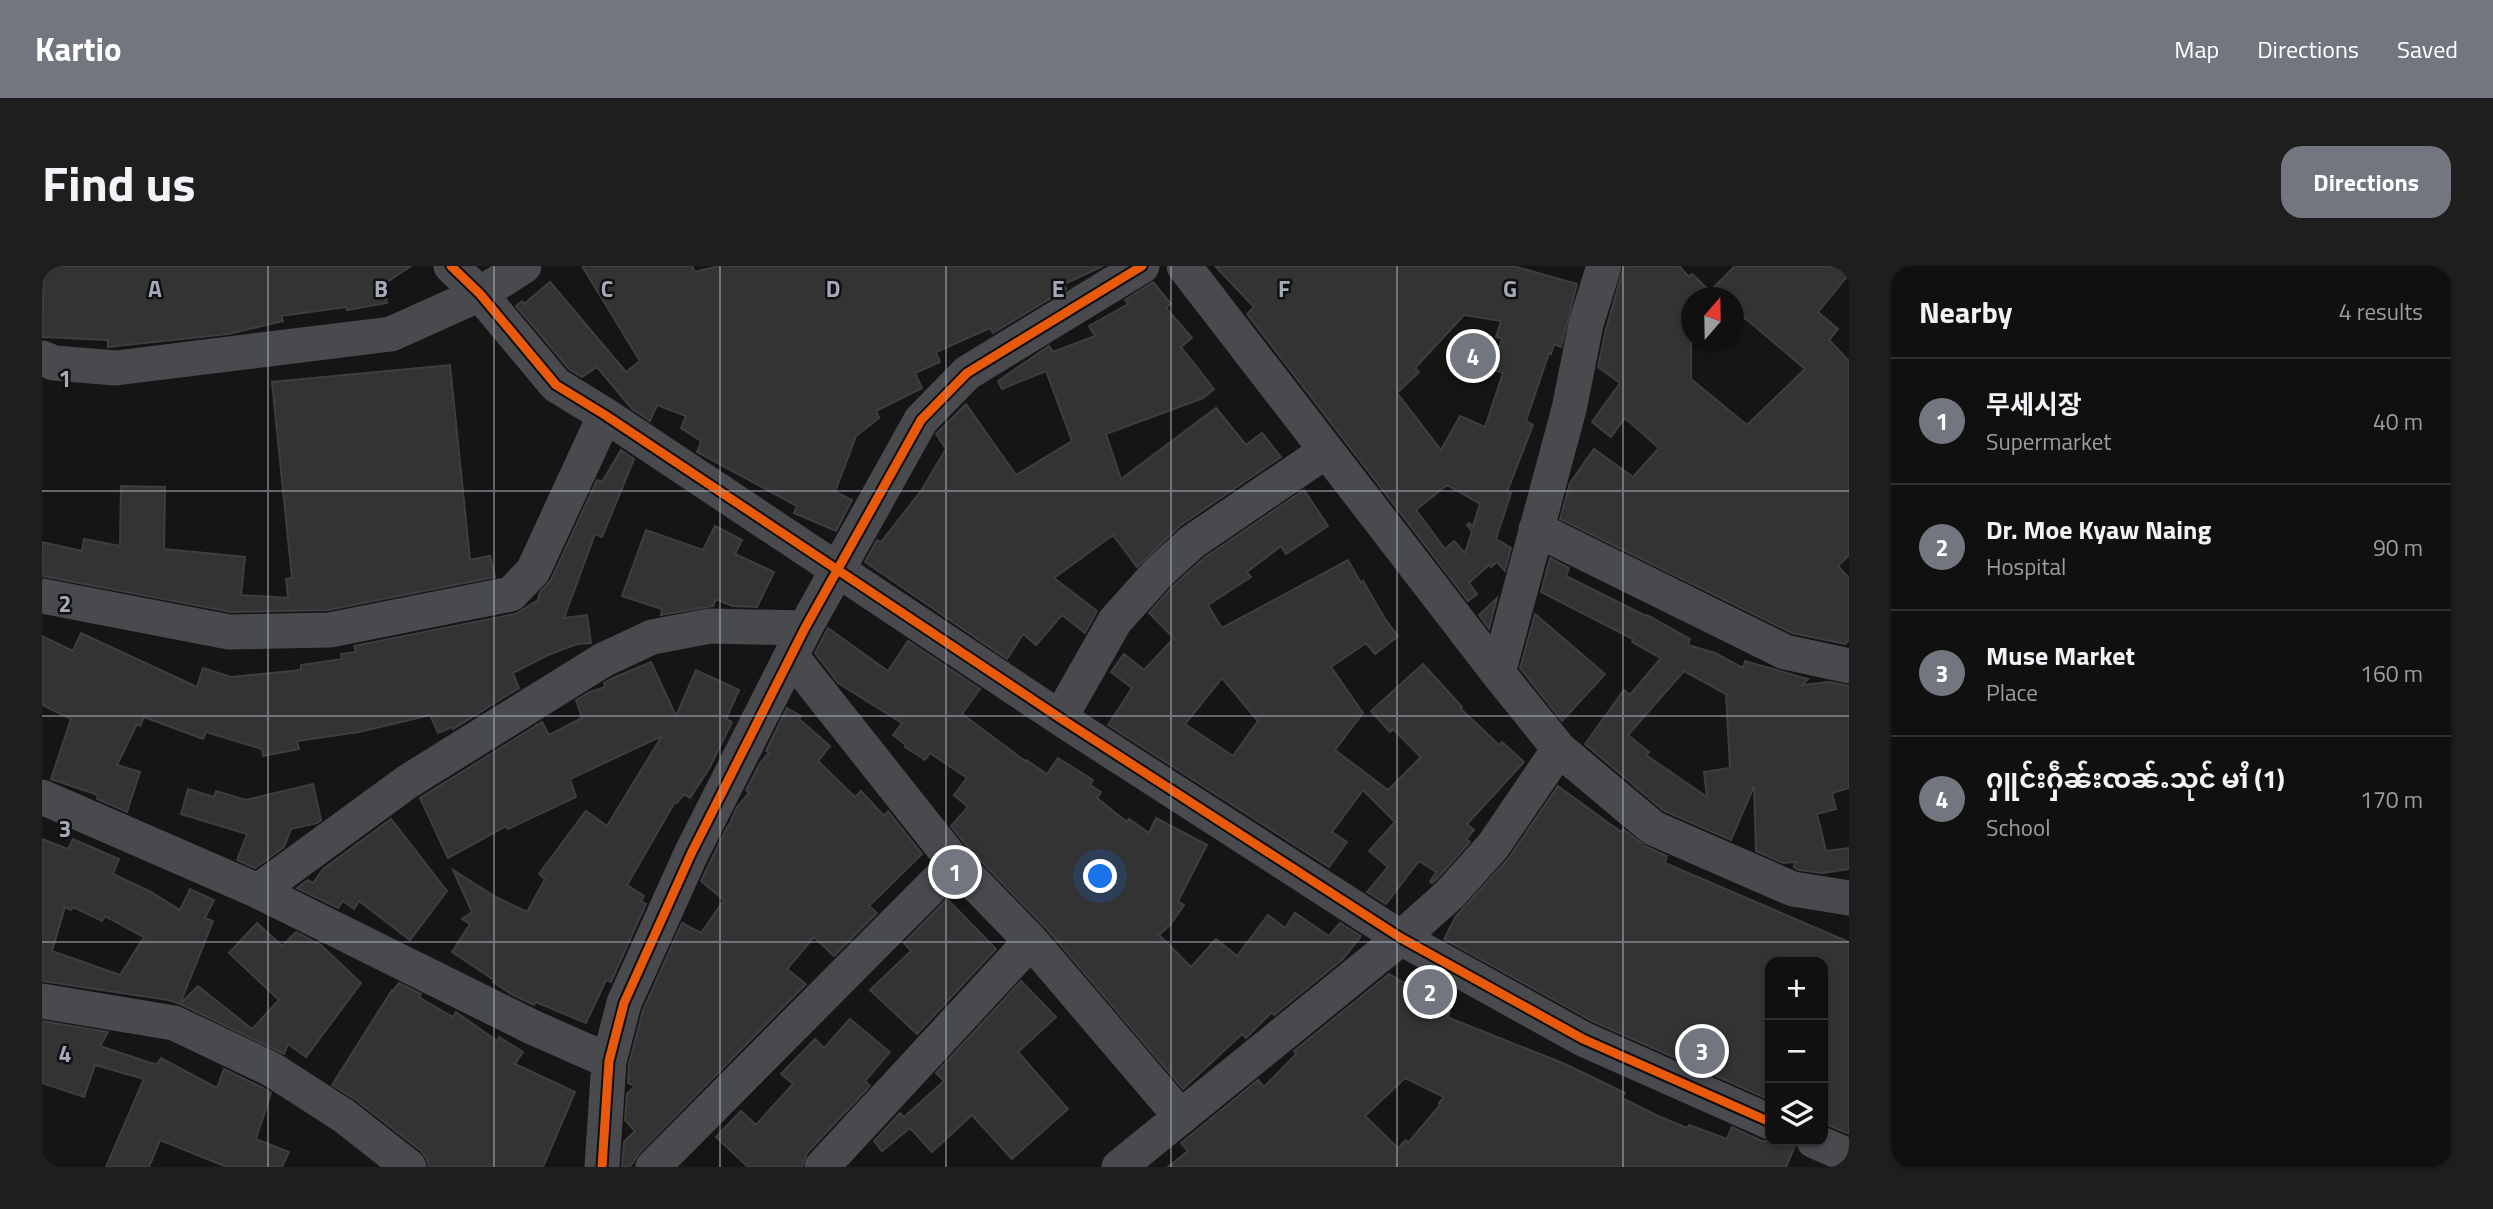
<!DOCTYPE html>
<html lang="en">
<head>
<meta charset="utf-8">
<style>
  body { margin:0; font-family:"Titillium Web","Noto Sans KR","Noto Sans Myanmar",sans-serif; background:#1e1e1e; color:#f1f3f6 }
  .controls { position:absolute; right:21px; bottom:21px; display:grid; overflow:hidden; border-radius:14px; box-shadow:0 2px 5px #0004 }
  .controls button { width:63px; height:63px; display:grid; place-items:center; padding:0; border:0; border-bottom:2px solid #303030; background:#101010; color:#f1f3f6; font:35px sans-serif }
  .compass { position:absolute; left:1639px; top:21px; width:63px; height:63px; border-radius:50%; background:#101010; box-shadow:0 2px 5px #0004; rotate:20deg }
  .you { position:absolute; left:1059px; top:611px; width:24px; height:24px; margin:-18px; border:5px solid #fff; border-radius:50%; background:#1a73e8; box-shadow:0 0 0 10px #1a73e833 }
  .badge { display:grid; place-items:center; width:46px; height:46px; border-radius:50%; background:#72767e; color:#fff; font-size:23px; font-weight:700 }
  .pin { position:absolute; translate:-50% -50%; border:4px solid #fff; box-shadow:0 2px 7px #0006 }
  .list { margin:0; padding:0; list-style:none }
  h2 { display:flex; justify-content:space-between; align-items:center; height:91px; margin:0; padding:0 28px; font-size:30px }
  h2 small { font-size:23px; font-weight:400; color:#9c9d9f }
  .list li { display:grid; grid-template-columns:46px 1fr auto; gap:21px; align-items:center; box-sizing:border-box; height:126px; padding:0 28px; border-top:2px solid #303030 }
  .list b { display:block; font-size:26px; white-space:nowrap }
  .list p { margin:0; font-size:23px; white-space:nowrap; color:#9c9d9f }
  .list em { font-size:23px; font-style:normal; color:#9c9d9f }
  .icon { flex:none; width:38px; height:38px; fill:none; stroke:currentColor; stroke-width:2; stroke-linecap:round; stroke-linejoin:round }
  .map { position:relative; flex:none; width:1807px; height:901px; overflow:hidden; border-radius:21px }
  header { display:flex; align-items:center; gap:42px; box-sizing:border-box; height:98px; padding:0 35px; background:#72767e; color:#fff }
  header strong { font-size:33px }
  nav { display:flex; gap:38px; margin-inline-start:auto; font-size:24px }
  .intro { display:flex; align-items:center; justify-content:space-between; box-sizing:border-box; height:168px; padding:0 42px }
  h1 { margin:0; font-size:49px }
  .button { padding:18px 32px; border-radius:21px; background:#72767e; color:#fff; font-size:24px; font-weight:700 }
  main { display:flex; gap:42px; padding:0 42px }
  aside { flex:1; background:#101010; border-radius:21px; box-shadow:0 2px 5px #0004 }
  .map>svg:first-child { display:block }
</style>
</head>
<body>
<header>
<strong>Kartio</strong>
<nav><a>Map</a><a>Directions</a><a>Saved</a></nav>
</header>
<div class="intro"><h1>Find us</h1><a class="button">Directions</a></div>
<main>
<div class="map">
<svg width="1807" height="901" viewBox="0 0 1807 901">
  <rect width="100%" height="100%" fill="#151515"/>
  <path fill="#333334" stroke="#3d3e41" stroke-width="2" fill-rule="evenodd" d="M2,0h367l-27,18 3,19 -40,7 -1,-3 -65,9 2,5 -55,13 -120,13v-7l-66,-3z
    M540,0h110l3,6 23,-6h385l-39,18 2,5 -73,44 -3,-5 -54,24 4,10 -25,11 7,15 -46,23 3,7 -23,18 -21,56 17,8 -16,31 -42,-18 3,-7 -100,-54 4,-11 -20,-13 5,-12 -29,-11 -7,16 -18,-12 -35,-42 -15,10 -12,-7 -54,-64 6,-5 2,3 26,-22 76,90 14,-11z
    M1173,0h298l64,18 -16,63 -7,-3 -3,10 -2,-1 -23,68 7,4 -26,67 4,1 -15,46 15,9 -6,23 -8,-9 -6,5 -2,-2 -20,18 8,11 -9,7 -221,-287 7,-7zM1422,49l37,6 -5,16 6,2 -10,30 11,4 -18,54 -25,-11 -19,34 -44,-57 22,-21 -4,-4zM1405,219l33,19 -7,22 -4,-3 -2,2 5,6 -7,22 -11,-12 -9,8 -29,-39z
    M1582,0h55l10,11 3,-3 18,17 25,-25h114v8l-31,38 20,17 -9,11 20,21v194l-11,11 11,12v62l-4,4 -53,-11 -232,-114 10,-36 24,-34 39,28 26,-29 -34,-30 -14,19 -19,-15 28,-39 -22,-16 8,-38zM1649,32h42v34l12,-14 60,51 -58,56 -56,-46z
    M1111,16l18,22 -5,4 26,30 -11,9 33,42 -11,9 -97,36 15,45 95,-71 30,37 16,-12 19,24 -100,68 -44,42 -24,-32 -59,43 43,33 -12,22 -23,-18 -26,30 -13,-11 -16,25 -142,-97 12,-22 4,2 40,-51 25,-42 -10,-15 30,-30 50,71 56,-34 -26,-70 -44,18 -4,-8 51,-35 4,6 42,-16 -6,-10 39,-22 -3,-4z
    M408,99l20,195 20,-4 5,21 -167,33 -97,2 -189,-36v-34l40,9 2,-12 36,7 1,-60 44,1 -1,62 81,8 -4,38 47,3 -2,-19 6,-1 -20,-196z
    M579,184l13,9 -32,78 -7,-3 -31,84 23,-3 4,28 -14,1 -29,11 -35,18 6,15 -66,41 -1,-2 -14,6 -8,-18 -71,17 -62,9 2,8 -36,7 -1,-7 -56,-17 -3,7 -59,-22 -4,9 -3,-2 -20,41 23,7 -13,40 -30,-13 1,-4 -47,-16 20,-60 -29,-14v-69l31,15 8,-18 116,54 6,-19 28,9 70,-7v-5l41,-6 -1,-5 15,-2 -2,-6 161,-32 23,-14 2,-8 11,-12 46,-100 5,2z
    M1262,224l24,36 -42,28 -5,-8 -34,26 4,5 -43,28 14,23 126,-68 13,23 2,-2 22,38 13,17 -23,18 -9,-11 -35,24 32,46 -28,37 53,40 33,-33 -28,-28 -3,3 -19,-21 52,-47 39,43 -1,2 38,36 3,-3 22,20 -57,62 7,6 -8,9 4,3 -34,38 -4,3 -2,-1 6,-10 -17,-11 -33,43 -19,-12 21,-25 -19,-16 26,-29 -32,-32 -31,42 15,10 -18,25 -221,-142 24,-37 -21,-16 13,-18 20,16 30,-32 -25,-25 23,-26 32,-29zM1180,412l36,43 -25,35 -48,-32z
    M673,260l27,14 -7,14 39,18 -17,35 -25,-1 -16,-7 -3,7 -52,9 1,-6 -40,-13 24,-66 57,20z
    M1508,292l19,10 -3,8 80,40 1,-1 43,24 -2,6 27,8 28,15 2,-7 63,18 -6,6 27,-3 20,4v102l-17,5 4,16 -19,5 9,37 23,-3v21l-27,4 -23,-3 -5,-3 1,-5 -12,1 -27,-12 -2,-65 -23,54 -67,-29 -79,-67 39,-54 6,5 31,-37 -29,-16 1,-3 -92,-47zM1642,405l42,23 4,74 -26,4 3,25 -61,-42 3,-3 -21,-17z
    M1455,332l-8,31 -10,-14z
    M1493,348l70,60 -43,47 -42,-53z
    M786,362l60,43 20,-30 72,48 -18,25 63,47 1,-1 21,14 11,-16 35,22 -3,5 11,7 -4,6 30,24 2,-3 20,14 7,-15 51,27 -29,56 6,4 -14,20 -11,10 32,32 25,-28 21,17 31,-41 17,13 10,-15 34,23 11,-13 21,13 -18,23 -69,56 -2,-3 -26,26 -4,-4 -59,55 -137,-161 -76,-78 -19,-24 17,-19 -14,-12 13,-17 -37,-25 -5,7 -20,-13 1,-2 -13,-10 9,-12 -64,-40 -23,-30z
    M609,396l25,54 20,-46 43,20 -13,29 6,3 -22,45 -20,31 -6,-4 -7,9 -2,-1 -48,83 17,11 -3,5 5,3 -35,78 -5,-2 -20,43 -50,-21 -2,3 -23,-11 -18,-12 1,-2 -42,-28 18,-28 -8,-5 10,-7 -19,-42 41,26 33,16 18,-33 -6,-5 47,-63 21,15 55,-90 -92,43 6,18 -68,32 -2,-3 -58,32 -28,-60 122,-76 7,13 33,-17 -6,-18 14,-8 15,-5 -1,-4 9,-5z
    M745,442l14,8 -2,3 31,27 -12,15 37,36 6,-6 23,25 4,-5 34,43 -53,52 8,7 -43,43 -20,-19 -27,32 19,15 -167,169 -6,10 -4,4h-7l2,-25 11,-11 -10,-11 2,-26 8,-8 -7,-3 1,-19 14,-54 39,-87 19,10 23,-33 -23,-19 26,-54 5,-6 -1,-1 6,-13 12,-14 -3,-3 14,-27 9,-10 -3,-2z
    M271,518l8,36 -4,3 -26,6 -7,18 -29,21 -18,-8 10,-26 -66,-20 7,-25 26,8 2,-6 30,9z
    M1516,520l63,46 2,-3 22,17 22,10 -2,7 184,79v192l-26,-11v-161h-53v138l-178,-79 -148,-82 12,-23 52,-57z
    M349,553l56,72 -37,49 -51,-39 -5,8 -11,-8 -5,7 -41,-20 11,-8 5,3 10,-14z
    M0,573l26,10 5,-10 46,20 -6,15 38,18 29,18 10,-21 24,11 -9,18 8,3 -33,83 -12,-4 -126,-19zM23,641l6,3 2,-3 29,14 3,-5 39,21 -24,38 -68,-24z
    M905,633l49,50 -79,85 -47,-44 41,-39 -7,-8z
    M215,657l25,23 14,-14 25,13 40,38 -55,74 -18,-13 -4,10 -104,-50 18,-18 54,43 27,-29 -50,-47z
    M1347,708l26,15 -3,5 38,18 -3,5 118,47 60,29 -3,5 36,18 29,12 2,-3 38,14 5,-12 30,14h32l1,5 -9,21h-618l20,-16 -7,-8 77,-63 6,7 32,-33 -2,-3zM1363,812l39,19 -5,6 1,2 -32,38 -2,-3 -8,8 -33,-32z
    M979,715l35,36 -38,35 50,57 -56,50 -40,-44 -40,37 -22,-24 -28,23 -8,-10 26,-28 4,4 40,-36 -8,-8z
    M357,717l22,11 -2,3 34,20 3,-5 41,29 2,-4 24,15 -8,12 60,28 -32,75h-114l-2,-8 -6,-8 -65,-51 -24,-15 60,-95 1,1z
    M808,753l40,33 -25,29 5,5 -63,67 -5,14h-54l-32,-30 25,-26 15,14 37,-41 -12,-10 34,-35 9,9z
    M0,755l66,11 -8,14 51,17 6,1 4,-6 56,30 7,-19 37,18 10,6 -15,46 33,13 -7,15h-55l-67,-27 -11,27h-43l38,-88 -49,-14 -11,32 -42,-14z"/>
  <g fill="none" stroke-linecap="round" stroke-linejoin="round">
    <path stroke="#484a4e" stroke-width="35" d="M409,0l29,28 76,91 49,30 455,303 341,220 182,101 187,83
      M1142,0l314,407 61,76 94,79 140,61 56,9
      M0,92l12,5 62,5 275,-34 89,-40 44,-28
      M1494,263l249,123 64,14
      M0,330l187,36 101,-2 181,-36 22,-23 72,-156
      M749,390l164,207 76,78 150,176
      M1456,407l71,-264 17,-85 18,-58
      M1018,452l55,-97 43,-48 34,-31 134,-91
      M0,531l216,94 274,136 77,34
      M216,625l149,-109 196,-122 49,-23 58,-11 95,2
      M0,735l132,22 97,46 73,47 65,51
      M1772,875l35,15
      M560,901l7,-106 15,-58 67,-149 114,-226 116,-208 46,-47 175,-107
      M611,901l302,-304
      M780,901l209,-226
      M1077,901l282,-229 49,-44 43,-48 66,-97"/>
    <defs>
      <path id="cycleway" d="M409,0l29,28 76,91 49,30 455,303 341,220 182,101 187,83
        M560,901l7,-106 15,-58 67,-149 114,-226 116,-208 46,-47 175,-107"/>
    </defs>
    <use href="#cycleway" stroke="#0f0f11" stroke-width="13"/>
    <use href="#cycleway" stroke="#e8590c" stroke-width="9"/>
  </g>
  <path fill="none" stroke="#a4aab7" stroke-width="2" stroke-opacity="0.55" d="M226,0v901M452,0v901M678,0v901M904,0v901M1129,0v901M1355,0v901M1581,0v901M0,225h1807M0,450h1807M0,676h1807"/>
  <g font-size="23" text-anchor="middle" font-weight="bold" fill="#a4aab7" stroke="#0f0f11" stroke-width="5" stroke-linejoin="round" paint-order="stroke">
    <text x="113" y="31">A</text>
    <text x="339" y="31">B</text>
    <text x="565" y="31">C</text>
    <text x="791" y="31">D</text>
    <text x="1016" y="31">E</text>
    <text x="1242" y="31">F</text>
    <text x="1468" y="31">G</text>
    <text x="23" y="121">1</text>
    <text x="23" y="346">2</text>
    <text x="23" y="571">3</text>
    <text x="23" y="796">4</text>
  </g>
</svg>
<div class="controls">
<button>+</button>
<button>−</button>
<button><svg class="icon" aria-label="layers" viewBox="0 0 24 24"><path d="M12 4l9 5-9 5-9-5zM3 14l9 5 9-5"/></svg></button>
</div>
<svg class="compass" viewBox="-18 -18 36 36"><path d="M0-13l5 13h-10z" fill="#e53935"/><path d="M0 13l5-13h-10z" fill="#9c9d9f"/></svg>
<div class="you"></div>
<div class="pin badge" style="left:913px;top:606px">1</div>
<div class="pin badge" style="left:1388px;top:726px">2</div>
<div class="pin badge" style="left:1660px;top:785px">3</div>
<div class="pin badge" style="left:1431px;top:90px">4</div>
</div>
<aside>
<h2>Nearby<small>4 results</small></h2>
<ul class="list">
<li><span class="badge">1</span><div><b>무세시장</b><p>Supermarket</p></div><em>40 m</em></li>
<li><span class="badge">2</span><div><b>Dr. Moe Kyaw Naing</b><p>Hospital</p></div><em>90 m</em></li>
<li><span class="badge">3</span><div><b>Muse Market</b><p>Place</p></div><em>160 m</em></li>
<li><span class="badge">4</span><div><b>ႁူင်းႁဵၼ်းၸၼ်ႉသုင် မၢႆ (1)</b><p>School</p></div><em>170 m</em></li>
</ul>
</aside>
</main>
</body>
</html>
